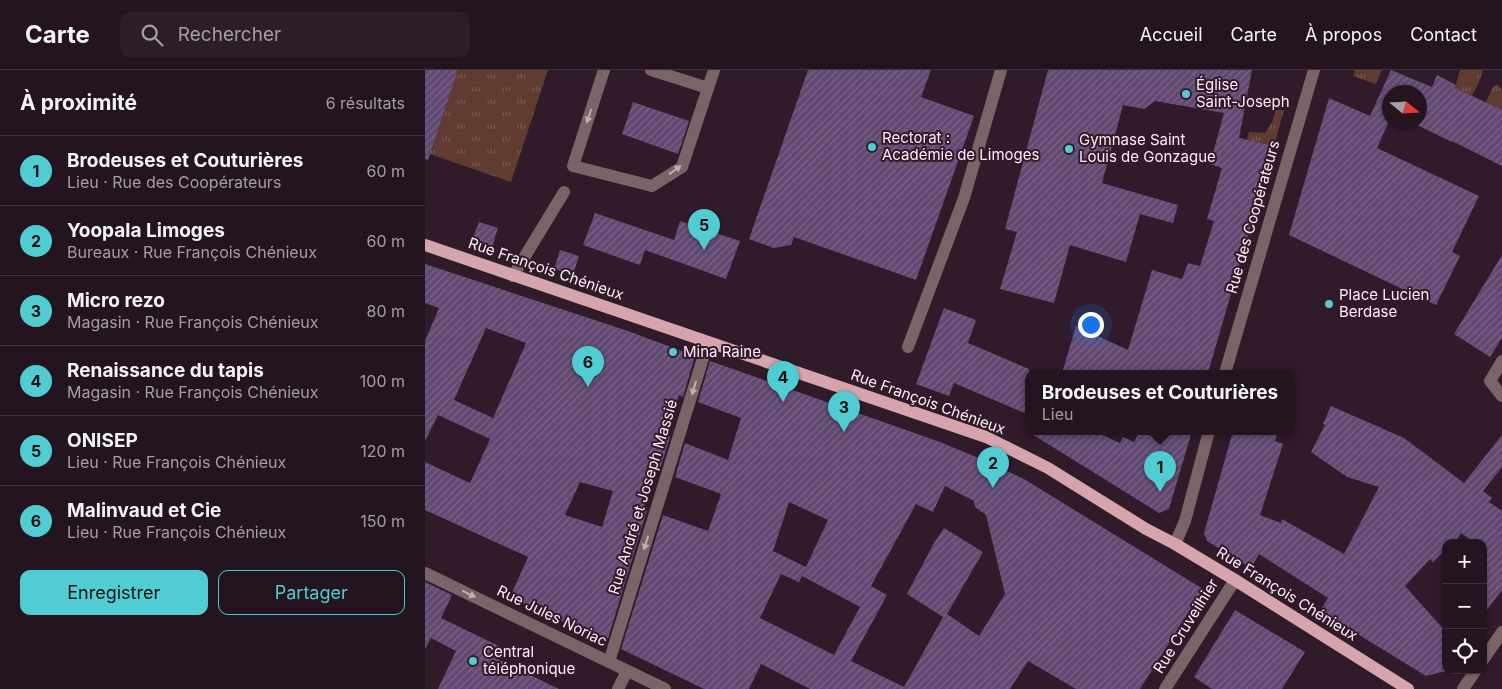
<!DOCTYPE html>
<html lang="fr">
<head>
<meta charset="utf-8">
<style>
  body { margin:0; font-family:Inter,sans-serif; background:#2c1d29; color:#f1f3f6 }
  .controls { position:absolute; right:15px; bottom:15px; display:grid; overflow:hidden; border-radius:10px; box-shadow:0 1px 4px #0004 }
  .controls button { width:45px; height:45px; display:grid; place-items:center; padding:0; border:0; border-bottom:1px solid #41333e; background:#241420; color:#f1f3f6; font:25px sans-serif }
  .compass { position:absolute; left:957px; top:15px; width:45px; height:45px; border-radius:50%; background:#241420; box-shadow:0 1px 4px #0004; rotate:108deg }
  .you { position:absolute; left:665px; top:254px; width:18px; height:18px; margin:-12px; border:4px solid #fff; border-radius:50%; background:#1a73e8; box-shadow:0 0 0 8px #1a73e833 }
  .badge { display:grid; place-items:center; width:32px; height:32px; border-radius:50%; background:#51ccd2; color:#111; font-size:16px; font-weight:700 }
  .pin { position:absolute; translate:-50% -41px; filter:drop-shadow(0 1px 2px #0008) }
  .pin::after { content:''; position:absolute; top:26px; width:18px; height:15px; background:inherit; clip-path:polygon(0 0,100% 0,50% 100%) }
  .popup { position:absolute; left:600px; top:300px; width:270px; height:65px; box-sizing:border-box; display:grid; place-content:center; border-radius:10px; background:#241420; filter:drop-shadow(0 1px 4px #0005); font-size:16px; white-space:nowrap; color:#a39ea5 }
  .popup b { font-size:19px; color:#f1f3f6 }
  .popup::after { content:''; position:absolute; left:50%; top:100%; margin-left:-10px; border:10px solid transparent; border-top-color:#241420 }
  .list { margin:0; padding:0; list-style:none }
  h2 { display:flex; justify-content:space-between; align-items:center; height:65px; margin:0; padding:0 20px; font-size:21px }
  h2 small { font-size:16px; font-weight:400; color:#a39ea5 }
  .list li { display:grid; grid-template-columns:32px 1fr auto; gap:15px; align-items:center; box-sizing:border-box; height:70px; padding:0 20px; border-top:1px solid #41333e }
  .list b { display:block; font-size:19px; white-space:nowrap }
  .list p { margin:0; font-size:16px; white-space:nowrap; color:#a39ea5 }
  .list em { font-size:16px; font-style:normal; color:#a39ea5 }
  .actions { display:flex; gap:10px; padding:15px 20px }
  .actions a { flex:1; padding:11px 0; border:1px solid #51ccd2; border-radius:10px; text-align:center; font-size:18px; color:#51ccd2 }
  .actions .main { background:#51ccd2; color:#111 }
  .icon { flex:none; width:28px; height:28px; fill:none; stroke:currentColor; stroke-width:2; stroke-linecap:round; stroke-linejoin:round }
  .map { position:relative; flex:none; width:1077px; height:619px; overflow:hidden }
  header { display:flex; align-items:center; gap:30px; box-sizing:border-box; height:70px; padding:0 25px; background:#241420; border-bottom:1px solid #41333e }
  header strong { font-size:24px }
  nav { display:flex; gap:28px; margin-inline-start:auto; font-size:18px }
  .search { width:350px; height:45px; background:#2c1d29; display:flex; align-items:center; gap:12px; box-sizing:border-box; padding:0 18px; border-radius:10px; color:#a39ea5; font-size:19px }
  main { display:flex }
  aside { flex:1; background:#241420 }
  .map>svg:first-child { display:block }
</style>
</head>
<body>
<header>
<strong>Carte</strong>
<div class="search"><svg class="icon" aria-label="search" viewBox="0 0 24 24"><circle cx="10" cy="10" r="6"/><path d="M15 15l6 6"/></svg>Rechercher</div>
<nav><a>Accueil</a><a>Carte</a><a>À propos</a><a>Contact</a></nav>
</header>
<main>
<aside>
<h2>À proximité<small>6 résultats</small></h2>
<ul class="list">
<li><span class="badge">1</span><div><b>Brodeuses et Couturières</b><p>Lieu · Rue des Coopérateurs</p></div><em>60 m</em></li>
<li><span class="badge">2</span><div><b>Yoopala Limoges</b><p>Bureaux · Rue François Chénieux</p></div><em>60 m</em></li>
<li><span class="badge">3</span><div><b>Micro rezo</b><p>Magasin · Rue François Chénieux</p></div><em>80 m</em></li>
<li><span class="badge">4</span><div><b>Renaissance du tapis</b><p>Magasin · Rue François Chénieux</p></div><em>100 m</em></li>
<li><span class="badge">5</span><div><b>ONISEP</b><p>Lieu · Rue François Chénieux</p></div><em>120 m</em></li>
<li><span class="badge">6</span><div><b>Malinvaud et Cie</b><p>Lieu · Rue François Chénieux</p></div><em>150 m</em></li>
</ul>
<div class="actions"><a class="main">Enregistrer</a><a>Partager</a></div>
</aside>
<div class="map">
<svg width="1077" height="619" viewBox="0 0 1077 619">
  <defs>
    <pattern id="grass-tufts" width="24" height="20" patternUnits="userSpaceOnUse" patternTransform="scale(1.25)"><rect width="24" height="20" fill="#603b32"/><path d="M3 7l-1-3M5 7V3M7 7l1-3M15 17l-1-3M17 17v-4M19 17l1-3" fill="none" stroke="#785850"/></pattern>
    <pattern id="building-hatch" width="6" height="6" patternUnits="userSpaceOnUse" patternTransform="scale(1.25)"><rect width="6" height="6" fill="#614971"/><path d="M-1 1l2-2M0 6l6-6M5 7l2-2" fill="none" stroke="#796486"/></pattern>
  </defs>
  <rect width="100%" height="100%" fill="#301b2a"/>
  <path fill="url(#grass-tufts)" d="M33,0h90l-37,112 -81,-28z
    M928,0h29l-6,14 -23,-8 2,-5z
    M1035,0h23l-4,12 -7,14 -17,-8z
    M1071,15h2l4,5v26l-18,-10 9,-19z
    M851,40h8l-10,36 -27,-6 2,-8 16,1 7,-11z"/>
  <path fill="url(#building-hatch)" fill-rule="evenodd" d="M0,0h33l-30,90 -3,-1z
    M383,0h123l-10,27 53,19 -58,164 -122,-43 -3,8 -17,3 -25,-9z
    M623,0h204l-13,68 35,8 -66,227h-146l14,-47 52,24 24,-80 30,9 6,-16 12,3 14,-45 -7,-2 15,-51 -12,-4 14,-51 -69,-12 -11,8 -21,-4 -21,78 76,22 -5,18 -33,-9 -14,48 -56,-17 -16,58 -54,-14 17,-57 -12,-3z
    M966,0l41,17 5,-12 19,10 -1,3 47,22v56l-50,-25v1l-41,-20h8v-30h-30v29l-12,27 102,48 -27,56 8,4 -24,49 -147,-70 40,-137 41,18z
    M208,32l56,19 -11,33 -56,-20z
    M170,143l79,27 6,-19 60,20 -14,38 -81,-29 -5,15 -57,-20z
    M54,152l19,6 -6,19 -20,-7z
    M135,180l19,6 -6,19 -19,-6z
    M1077,185v83l-12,19 -36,-23z
    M0,194l203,67 67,25 -12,41 -4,-2 -13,41 4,1 -11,35 -4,-2 -12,39 4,1 -40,132 -97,-45 18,-40 -103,-47v-48l45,21 20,-44 -52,-24 -13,26v-100l14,-33 -14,-5zM61,258l40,15 -33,75 -39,-18zM155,412l33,9 -11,36 -37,-12z
    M519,238l32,12 -8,23 61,26v46l-75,-32 -5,13 -33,-12z
    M285,291l230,81 46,19 38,18 179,110 -63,100h-64l-48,-28 -18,28h-200l-49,-25 -12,25h-45l-83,-40 42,-134 45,16 13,-37 -46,-17 10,-34 43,17 13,-42 -43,-16zM520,416l29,15 1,6 11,8 19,79 -26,42 -32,-22 36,-62 -39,-24 -10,15 -27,51 36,23 -39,70 -53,-26 36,-66 -16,-9 45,-82 17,8zM364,432l39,18 -22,47 -33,-16zM356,504l18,8 3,-6 58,31 -26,48 -74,-37z
    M906,336l73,32 60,45 38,-48v32l-19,24 9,7 -3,4 13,9v79l-19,25v-72h-8l-14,-10 -6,9 -2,-1 -2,2h-5v6l-13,13 -3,-3 -25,27 41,46v39l-20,5 -106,-65 8,-13 -69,-44 -8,14 -44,-27 -3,-8 29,-102h45l-3,10 8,3 -23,71 21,8 1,-4 62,35 35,-67 -32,-10 -36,-25 14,-27 -2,-1z
    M602,361h67l26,12 3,-6 11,5 6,-11h52l-23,78 -10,4z
    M0,512l27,13 -11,23 58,28 -6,11 66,32h-121l18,-38 -25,-13 -6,11z
    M810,540l70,42 -23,37h-70l-18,-12z"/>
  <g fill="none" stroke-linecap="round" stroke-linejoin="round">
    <path stroke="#7b6467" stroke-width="12" d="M179,0l-31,96 79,20 30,-19 32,-97
      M226,0l57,18
      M88,206l51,-84
      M483,277l56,-149 37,-128
      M1077,291l-12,20 12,15
      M800,303l89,-303
      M750,474l10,-23 24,-90
      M0,503l240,116
      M1058,590l19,-28
      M184,592l99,-320
      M193,619l9,-18
      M740,619l70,-109
      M1038,619l13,-19"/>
    <path stroke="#d5a4ac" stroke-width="12" d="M0,175l561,192 62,31 98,61 29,15 60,36 173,109"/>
  </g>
  <defs><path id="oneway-solid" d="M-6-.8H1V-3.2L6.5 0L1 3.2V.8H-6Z" transform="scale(1.25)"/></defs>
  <g fill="#c2afb6">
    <use href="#oneway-solid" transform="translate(164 46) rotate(108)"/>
    <use href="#oneway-solid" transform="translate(250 100) rotate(-36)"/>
    <use href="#oneway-solid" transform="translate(269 318) rotate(107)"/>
    <use href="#oneway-solid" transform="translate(221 473) rotate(107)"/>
    <use href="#oneway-solid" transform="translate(44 524) rotate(26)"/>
  </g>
  <g fill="#51ccd2" stroke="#301b2a" stroke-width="2">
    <circle cx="761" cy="24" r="5"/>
    <circle cx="447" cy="77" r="5"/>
    <circle cx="644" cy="79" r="5"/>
    <circle cx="904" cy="234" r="5"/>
    <circle cx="248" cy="282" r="5"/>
    <circle cx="48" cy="591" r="5"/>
  </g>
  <g text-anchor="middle" stroke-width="4" stroke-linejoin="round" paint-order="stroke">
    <g font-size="15" fill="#fcedf7" stroke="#301b2a" text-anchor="start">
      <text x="771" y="20">Église<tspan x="771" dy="17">Saint-Joseph</tspan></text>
      <text x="457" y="73">Rectorat :<tspan x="457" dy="17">Académie de Limoges</tspan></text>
      <text x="654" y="75">Gymnase Saint<tspan x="654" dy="17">Louis de Gonzague</tspan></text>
      <text x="914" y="230">Place Lucien<tspan x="914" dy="17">Berdase</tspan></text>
      <text x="258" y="287">Mina Raine</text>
      <text x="58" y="587">Central<tspan x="58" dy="17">téléphonique</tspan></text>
    </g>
    <g font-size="15" fill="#fcedf7" stroke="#301b2a">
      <text transform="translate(828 147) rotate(-74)" y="5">Rue des Coopérateurs</text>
      <text transform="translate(121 199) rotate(19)" y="5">Rue François Chénieux</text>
      <text transform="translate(503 332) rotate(20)" y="5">Rue François Chénieux</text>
      <text transform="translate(218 427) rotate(-73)" y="5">Rue André et Joseph Massié</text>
      <text transform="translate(862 524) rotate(32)" y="5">Rue François Chénieux</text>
      <text transform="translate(127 546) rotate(26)" y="5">Rue Jules Noriac</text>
      <text transform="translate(761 556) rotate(-58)" y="5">Rue Cruveilhier</text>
    </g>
  </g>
</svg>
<div class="controls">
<button>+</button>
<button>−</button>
<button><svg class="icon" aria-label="locate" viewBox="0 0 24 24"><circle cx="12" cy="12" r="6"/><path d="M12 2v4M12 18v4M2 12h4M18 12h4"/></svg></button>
</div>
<svg class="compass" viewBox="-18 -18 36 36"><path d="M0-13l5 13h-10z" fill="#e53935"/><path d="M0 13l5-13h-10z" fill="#a39ea5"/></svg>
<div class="you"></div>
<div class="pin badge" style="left:735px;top:422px">1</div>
<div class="popup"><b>Brodeuses et Couturières</b>Lieu</div>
<div class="pin badge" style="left:568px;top:418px">2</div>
<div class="pin badge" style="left:419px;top:362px">3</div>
<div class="pin badge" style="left:358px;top:332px">4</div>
<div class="pin badge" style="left:279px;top:180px">5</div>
<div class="pin badge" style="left:163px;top:317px">6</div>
</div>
</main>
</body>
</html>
